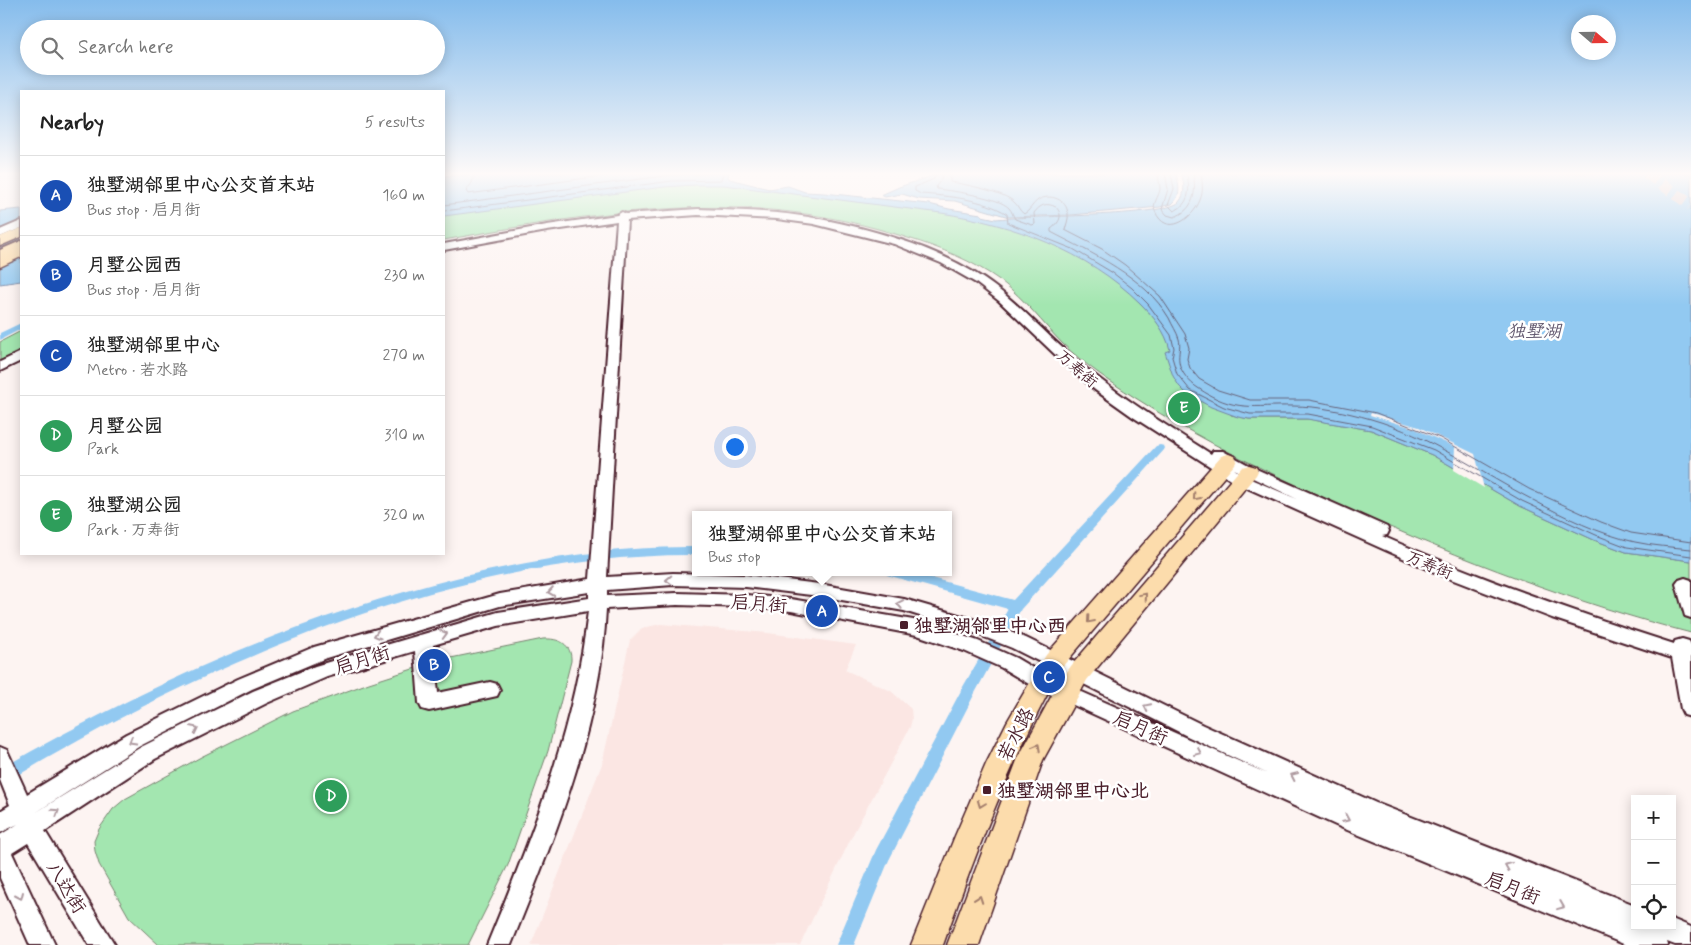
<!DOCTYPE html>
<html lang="en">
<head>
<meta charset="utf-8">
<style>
  body { margin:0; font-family:Mynerve,"LXGW WenKai TC",sans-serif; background:#f6f6f6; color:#222 }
  .controls { position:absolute; right:15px; bottom:15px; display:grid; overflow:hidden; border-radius:0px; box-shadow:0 2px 12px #0003 }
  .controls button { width:45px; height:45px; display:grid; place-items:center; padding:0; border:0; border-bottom:1px solid #e0e0e0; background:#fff; color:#222; font:25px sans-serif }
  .compass { position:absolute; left:1571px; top:15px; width:45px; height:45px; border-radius:50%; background:#fff; box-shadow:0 2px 12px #0003; rotate:110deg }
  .you { position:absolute; left:734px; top:446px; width:18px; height:18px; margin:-12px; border:4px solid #fff; border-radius:50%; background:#1a73e8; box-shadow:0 0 0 8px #1a73e833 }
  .badge { display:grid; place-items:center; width:32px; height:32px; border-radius:50%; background:#4a1f2b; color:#fff; font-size:16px; font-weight:700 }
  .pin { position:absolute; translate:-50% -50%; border:2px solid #fff; box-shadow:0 1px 5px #0006 }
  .popup { position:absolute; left:692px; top:511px; width:260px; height:65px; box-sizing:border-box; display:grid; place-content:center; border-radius:0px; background:#fff; filter:drop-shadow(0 1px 4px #0005); font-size:16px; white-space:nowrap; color:#767676 }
  .popup b { font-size:19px; color:#222 }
  .popup::after { content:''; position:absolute; left:50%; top:100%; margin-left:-10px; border:10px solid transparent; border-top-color:#fff }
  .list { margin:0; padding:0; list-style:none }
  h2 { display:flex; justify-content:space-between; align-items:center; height:65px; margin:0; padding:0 20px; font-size:21px }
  h2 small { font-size:16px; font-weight:400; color:#767676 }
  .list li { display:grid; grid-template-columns:32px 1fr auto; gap:15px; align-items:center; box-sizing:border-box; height:80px; padding:0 20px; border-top:1px solid #e0e0e0 }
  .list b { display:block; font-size:19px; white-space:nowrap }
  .list p { margin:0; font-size:16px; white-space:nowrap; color:#767676 }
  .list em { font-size:16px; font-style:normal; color:#767676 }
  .icon { flex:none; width:28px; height:28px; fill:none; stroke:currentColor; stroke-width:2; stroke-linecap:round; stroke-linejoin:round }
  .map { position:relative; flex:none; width:1691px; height:945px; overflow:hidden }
  .search { position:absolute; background:#fff; box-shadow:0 2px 12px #0003; left:20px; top:20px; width:425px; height:55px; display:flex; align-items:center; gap:12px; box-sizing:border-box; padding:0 18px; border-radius:28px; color:#767676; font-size:19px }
  .panel { position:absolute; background:#fff; box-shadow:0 2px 12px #0003; left:20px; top:90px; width:425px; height:465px; border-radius:0px }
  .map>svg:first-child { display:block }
</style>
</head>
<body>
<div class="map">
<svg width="1691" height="945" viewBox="0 0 1691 945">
  <rect width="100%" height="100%" fill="#fdf4f2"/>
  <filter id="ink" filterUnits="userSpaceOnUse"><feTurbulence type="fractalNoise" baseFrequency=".02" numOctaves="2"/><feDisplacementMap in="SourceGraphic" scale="10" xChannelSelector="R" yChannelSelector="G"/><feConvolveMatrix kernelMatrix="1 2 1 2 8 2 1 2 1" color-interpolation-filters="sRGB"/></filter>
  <g filter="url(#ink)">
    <path fill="#fbe6e3" d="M661,624l107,9 88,12 -11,25 46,21 20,18 1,10 -2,8 -58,109 -52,109h-269l71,-181 28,-124 12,-12z"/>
    <path fill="#a3e6b0" stroke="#76826e" d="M707,179c138,27 303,16 420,107 19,16 34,37 49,57 18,24 37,48 55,72l18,4h59l63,11 61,25 88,51 74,34 32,12 65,9v72c-116,-30 -230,-74 -340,-123 -74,-33 -148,-68 -217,-113 -25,-16 -50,-33 -71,-53 -21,-21 -38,-45 -62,-63 -28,-20 -60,-33 -93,-43 -161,-53 -302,-27 -464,2v-31z
      M21,331v20l-21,10v-19z
      M543,639c16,-1 29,5 28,22l-23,90 -40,114 -40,80h-309l-30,-28 -30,-53 -4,-13 -1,-10 5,-12 14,-20 12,-10 76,-42 92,-46 76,-28 72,-23z"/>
    <path fill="#92c9f1" stroke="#7585a2" d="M491,173h238l-1,4 2,2 39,10 19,-3 17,6 19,1 105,11 20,5 32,5 1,2 14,3c28,-3 170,-2 183,-17 7,-8 5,-20 2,-29h510v388l-65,-9 -32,-12 -74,-34 -88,-51 -61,-25 -64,-11h-58l-11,-2 -27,-10 -24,-13 -8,-8 -6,-10 -8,-24 5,-2c-4,-18 -17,-34 -30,-47 -53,-52 -127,-79 -199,-90l-217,-28h-29l-31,2 -220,29v-40z
      M941,173h235c3,12 6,22 -4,31l-12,3 -89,8 -62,2 -54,-16 -36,-2 -17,-5 -17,3 -4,-2 18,-8z
      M21,209v72l-21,3v-73z"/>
    <path fill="#fdf4f2" d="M1371,413l48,14 56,27 9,34 -30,-18 1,-23 -42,-19 -43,-13z"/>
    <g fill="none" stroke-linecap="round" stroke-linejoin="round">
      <path stroke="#67637a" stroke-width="1" d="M474,173l-2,10 -6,8 2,3 156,-21
        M936,173l-2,6 -19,8v4l6,3c27,2 63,5 86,20l1,9 65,26 40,24 19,15 16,16 23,31 3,13 -2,9 5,17 13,16 34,17 26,7h58l64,12 62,24 88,51 74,34 31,12 64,9
        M942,173l-1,7 -5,6 1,3c16,2 62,8 72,19 3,3 4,8 6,11l17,6 3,-1 -1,-11c6,-8 12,-11 22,-6 8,9 3,16 -5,22v3c42,22 93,44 118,86 3,7 8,14 10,21 2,7 -1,15 0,22 1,11 11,22 19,27 37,25 55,17 95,18 26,0 53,6 78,13 59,17 108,53 162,81 32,17 66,34 102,42 18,4 37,5 56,7
        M950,173v9c15,2 54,10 64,20 4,3 5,9 10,12 6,-3 8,-10 14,-14 12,-7 29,-1 30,14 1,5 -2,11 -3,16l37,19 23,16 35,31 25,38 4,14 -2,11 3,9 9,11 19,11 32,10h59l67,13 64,25 89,51 72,33 30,11 60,9
        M1158,173c0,5 2,11 2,16 -1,8 -8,14 -5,22 11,27 38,8 45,-11 4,-9 2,-18 1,-27
        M1165,173l3,16 -6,20 5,6 7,2c20,-7 23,-25 19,-44
        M1171,173l3,16 -6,16 6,6c16,-7 17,-23 12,-38
        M444,205l227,-30 46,-2
        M444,211l228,-30 49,-1 2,-7"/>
      <path fill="#92c9f1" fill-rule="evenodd" d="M21,323v6l-21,11v-7z
        M1160,445l4,1 1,2 -1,2 -143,159 -46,84 -86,167 -35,85h-18l40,-95 88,-165 44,-76 -121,-34 -1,-3h23l104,28 143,-154z
        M696,547v8c-186,-1 -371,63 -536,143 -37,18 -72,37 -107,57 -17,9 -35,22 -53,29v-15c146,-83 297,-152 460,-192 77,-18 156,-31 236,-30z"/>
      <path stroke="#d9c9ca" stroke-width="12" stroke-dasharray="12 6" stroke-linecap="butt" d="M1647,173l44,32"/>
      <defs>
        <path id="minor" d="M698,209c26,1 53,2 79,4 64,6 155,30 207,66 34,23 60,54 91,80 42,36 89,65 136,95l2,-3h10l31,17 133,59 2,4 -2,4 -5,1c96,42 193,76 292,108l1,-3 7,-2 7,2 2,4v72l-7,-2 -3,-6 -9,-51 -120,-40 -109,-42 -207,-93 -103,-66 -38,-27 -31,-27 -65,-62 -23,-18 -35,-20 -47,-19 -80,-20 -37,-5 -79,-4 -71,5 -20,357 66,-4 73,2 73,9 85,15 82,24 40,15 177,87 173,78 259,102v21h7l5,3 -1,-3h26v-7l19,8v18h-16l-8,-3 1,3h-42l-286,-118 -306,-140 -32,-19 -38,-17 -47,-16 -126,-24 -44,-4 -70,-2 -71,4c-5,117 -52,229 -95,336h-24c45,-109 88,-217 101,-334l-90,15 -65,19 5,48 52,-11 7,2 3,6 -3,6 -68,15 -7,-2 -3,-6 -4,-52 -88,26 -60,26 -112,56 -110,72 70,114h-26l-61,-102 -16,10 43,92h-25l-30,-67v-43l18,-11 -18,9v-22l10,-6 -10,-25v-33l7,3 20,44 99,-60 112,-55 76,-32 186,-53 90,-15 27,-358 -70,10 -103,19v-6l103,-19 70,-10 5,-3 4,2zM1234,469l63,30 -51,-22zM673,585l73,2 73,9 85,15 70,22 38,15 177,89 79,37 -220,-97 -32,-19 -38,-17 -59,-20 -128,-22 -44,-4 -70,-2 -70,3v-6zM589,592v6l-91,14 -183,54 -62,25 -112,56 -106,66 105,-67 112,-57 74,-31 174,-52z
          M21,221v7l-21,9v-7z
          M21,352v9l-21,10v-9z
          M1685,578l6,2v38l-6,-2 -9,-32 3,-4z"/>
        <path id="major" d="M21,228v9l-21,9v-9z
          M21,248v9l-21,10v-9z
          M1228,454l7,2 2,4 -2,4 -173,203c-50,89 -85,183 -119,278h-32l44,-109 31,-72 21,-42 39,-67 175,-199z
          M1249,465l7,2 2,4 -2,4 -169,205 -44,80 -64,185h-32l71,-187 39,-72 14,-20 171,-199z"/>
        <path id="highway" d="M21,241v11l-21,9v-11z"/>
      </defs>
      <use href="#minor" stroke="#4a1f2b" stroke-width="4"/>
      <use href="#major" stroke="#4a1f2b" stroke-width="3"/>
      <use href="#highway" stroke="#4a1f2b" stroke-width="4"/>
      <use href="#minor" fill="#fff" fill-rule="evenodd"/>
      <use href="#major" fill="#fcdcac" fill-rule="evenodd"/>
      <use href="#highway" fill="#fcdcac" fill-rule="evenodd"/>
    </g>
    <defs><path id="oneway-chevron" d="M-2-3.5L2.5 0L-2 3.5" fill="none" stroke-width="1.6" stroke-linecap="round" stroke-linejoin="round" transform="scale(1.25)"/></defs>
    <g stroke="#a37e6c">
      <use href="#oneway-chevron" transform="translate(1196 497) rotate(131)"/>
      <use href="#oneway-chevron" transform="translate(1144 596) rotate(-50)"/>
      <use href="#oneway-chevron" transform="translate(1090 620) rotate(131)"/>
      <use href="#oneway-chevron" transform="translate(1037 747) rotate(-62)"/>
      <use href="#oneway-chevron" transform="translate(981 804) rotate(111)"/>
      <use href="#oneway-chevron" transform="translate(979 899) rotate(-70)"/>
    </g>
    <g stroke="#ae9aa0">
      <use href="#oneway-chevron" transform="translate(669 580) rotate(178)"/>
      <use href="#oneway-chevron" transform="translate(551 592) rotate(171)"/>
      <use href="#oneway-chevron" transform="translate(900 604) rotate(-169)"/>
      <use href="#oneway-chevron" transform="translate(444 634) rotate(-16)"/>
      <use href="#oneway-chevron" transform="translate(377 635) rotate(163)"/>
      <use href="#oneway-chevron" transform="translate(1147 707) rotate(-154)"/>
      <use href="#oneway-chevron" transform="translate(195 729) rotate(-26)"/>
      <use href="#oneway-chevron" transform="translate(132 741) rotate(150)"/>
      <use href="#oneway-chevron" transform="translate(1198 752) rotate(24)"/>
      <use href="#oneway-chevron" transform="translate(1294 776) rotate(-155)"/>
      <use href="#oneway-chevron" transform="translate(56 812) rotate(-33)"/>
      <use href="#oneway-chevron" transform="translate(1346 819) rotate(23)"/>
      <use href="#oneway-chevron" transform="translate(1508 866) rotate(-158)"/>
      <use href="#oneway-chevron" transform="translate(20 896) rotate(66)"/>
      <use href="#oneway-chevron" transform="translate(1561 906) rotate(22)"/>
    </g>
  </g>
  <linearGradient id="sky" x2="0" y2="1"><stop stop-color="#85bcec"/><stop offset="0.57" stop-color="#fefaf9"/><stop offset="1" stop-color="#fefaf9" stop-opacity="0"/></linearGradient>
  <rect width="1691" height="305" fill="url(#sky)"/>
  <g fill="#4a1f2b" stroke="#fff" stroke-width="2">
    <rect x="899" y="620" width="10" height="10" rx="2.5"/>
    <rect x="982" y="785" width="10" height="10" rx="2.5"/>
  </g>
  <g text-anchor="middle" stroke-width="5" stroke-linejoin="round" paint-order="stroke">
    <g font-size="16" fill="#4a1f2b" stroke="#fff">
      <text transform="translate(1078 368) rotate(41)" y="6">万寿街</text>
      <text transform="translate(1430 564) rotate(23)" y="6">万寿街</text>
    </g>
    <g font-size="18" font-style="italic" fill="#635a70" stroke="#fff">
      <text x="1534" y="337">独墅湖</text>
    </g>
    <g font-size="19" fill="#4a1f2b" stroke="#fff">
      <text transform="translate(759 603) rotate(5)" y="7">启月街</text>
      <text transform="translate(362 659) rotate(-17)" y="7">启月街</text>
      <text transform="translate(1141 727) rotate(24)" y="7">启月街</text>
      <text transform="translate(1015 734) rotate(-63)" y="7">若水路</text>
      <text transform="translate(67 887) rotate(58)" y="7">八达街</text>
      <text transform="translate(1513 887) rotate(22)" y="7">启月街</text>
    </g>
    <g font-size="19" font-weight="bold" fill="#4a1f2b" stroke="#fff" text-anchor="start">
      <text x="914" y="632">独墅湖邻里中心西</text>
      <text x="997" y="797">独墅湖邻里中心北</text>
    </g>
  </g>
</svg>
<div class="controls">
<button>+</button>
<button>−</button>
<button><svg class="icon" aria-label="locate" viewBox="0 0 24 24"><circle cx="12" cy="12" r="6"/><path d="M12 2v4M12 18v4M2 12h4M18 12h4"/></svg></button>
</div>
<svg class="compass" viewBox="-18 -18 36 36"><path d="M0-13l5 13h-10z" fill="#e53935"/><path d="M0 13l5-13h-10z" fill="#767676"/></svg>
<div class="you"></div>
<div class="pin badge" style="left:822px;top:611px;background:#1a4fb4">A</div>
<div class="popup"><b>独墅湖邻里中心公交首末站</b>Bus stop</div>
<div class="pin badge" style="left:434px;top:665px;background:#1a4fb4">B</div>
<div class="pin badge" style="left:1049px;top:677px;background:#1a4fb4">C</div>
<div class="pin badge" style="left:331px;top:796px;background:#2e9e5b">D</div>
<div class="pin badge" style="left:1184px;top:408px;background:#2e9e5b">E</div>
<div class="search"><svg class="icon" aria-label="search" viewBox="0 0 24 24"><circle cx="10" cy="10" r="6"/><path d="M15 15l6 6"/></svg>Search here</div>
<section class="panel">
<h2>Nearby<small>5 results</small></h2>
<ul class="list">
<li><span class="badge" style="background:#1a4fb4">A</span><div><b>独墅湖邻里中心公交首末站</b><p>Bus stop · 启月街</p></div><em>160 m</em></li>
<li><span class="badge" style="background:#1a4fb4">B</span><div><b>月墅公园西</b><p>Bus stop · 启月街</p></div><em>230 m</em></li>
<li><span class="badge" style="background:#1a4fb4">C</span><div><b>独墅湖邻里中心</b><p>Metro · 若水路</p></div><em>270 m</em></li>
<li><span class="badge" style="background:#2e9e5b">D</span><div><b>月墅公园</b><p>Park</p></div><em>310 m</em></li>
<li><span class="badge" style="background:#2e9e5b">E</span><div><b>独墅湖公园</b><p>Park · 万寿街</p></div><em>320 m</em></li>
</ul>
</section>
</div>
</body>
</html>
